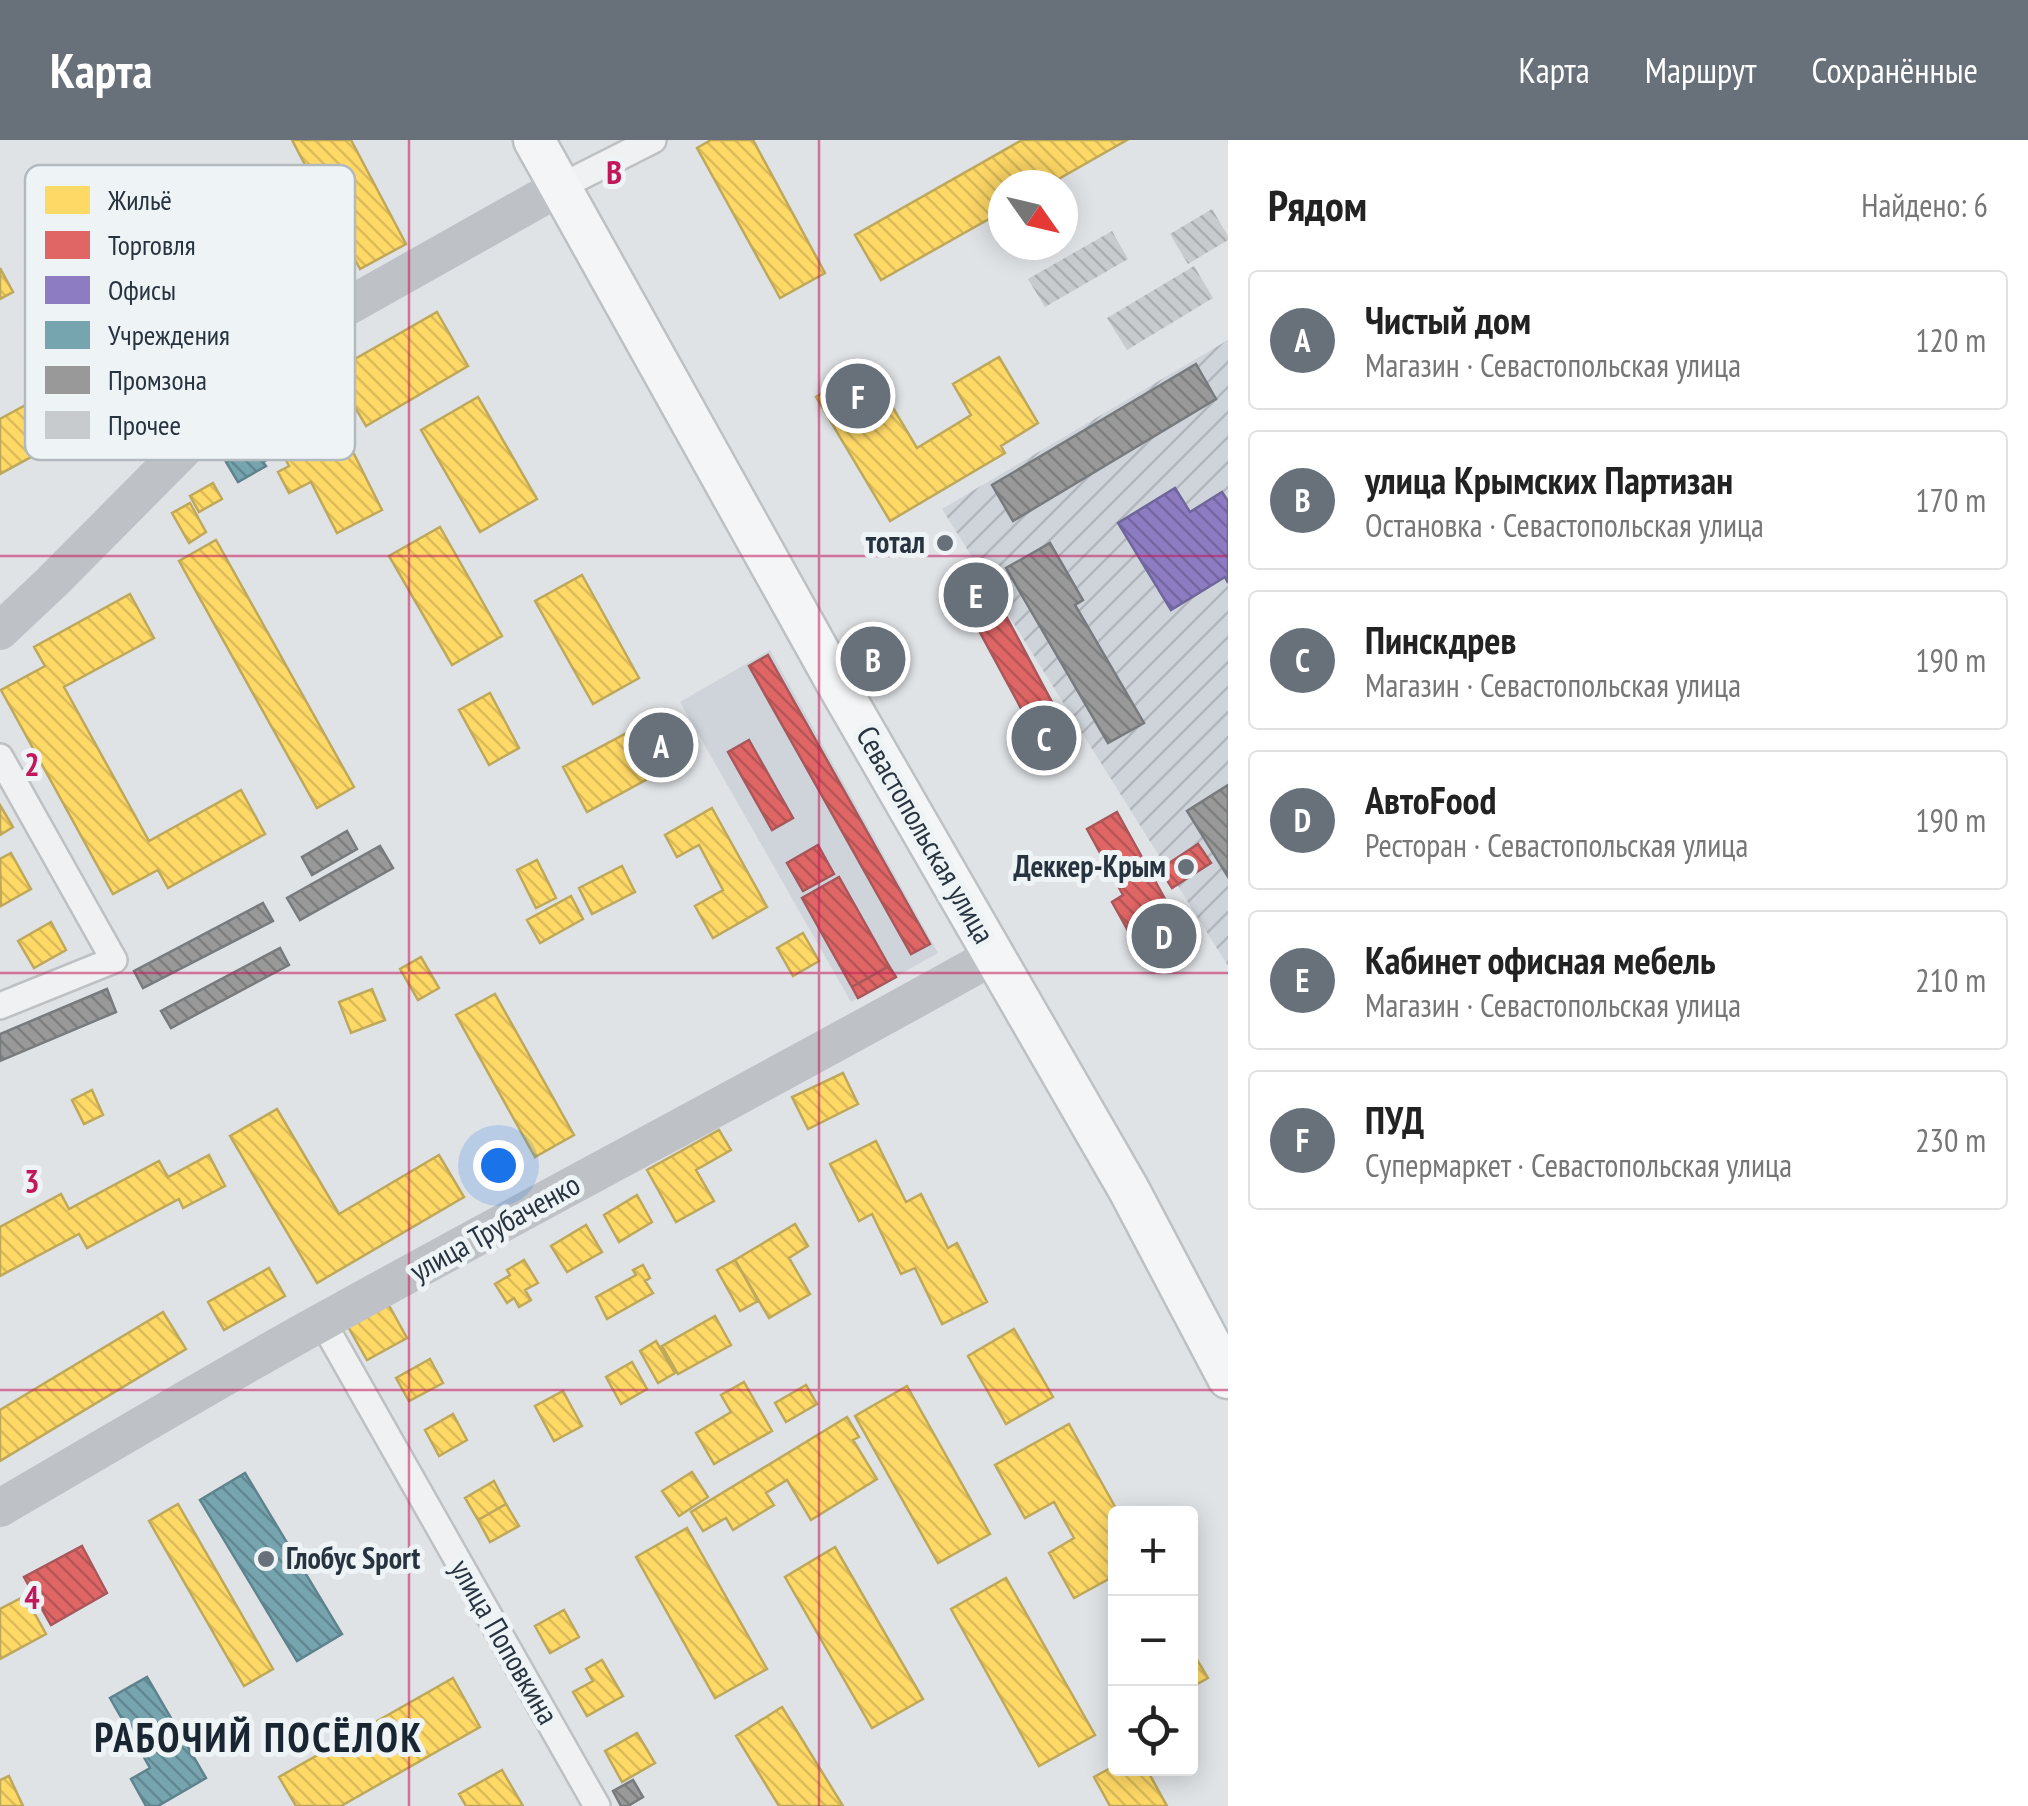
<!DOCTYPE html>
<html lang="ru">
<head>
<meta charset="utf-8">
<style>
  body { margin:0; font-family:"PT Sans Narrow",sans-serif; background:#f6f6f6; color:#222 }
  .controls { position:absolute; right:30px; bottom:30px; display:grid; overflow:hidden; border-radius:10px; box-shadow:0 5px 25px #0003 }
  .controls button { width:90px; height:90px; display:grid; place-items:center; padding:0; border:0; border-bottom:2px solid #e0e0e0; background:#fff; color:#222; font:50px sans-serif }
  .compass { position:absolute; left:988px; top:30px; width:90px; height:90px; border-radius:50%; background:#fff; box-shadow:0 5px 25px #0003; rotate:124deg }
  .you { position:absolute; left:498px; top:1025px; width:35px; height:35px; margin:-25px; border:8px solid #fff; border-radius:50%; background:#1a73e8; box-shadow:0 0 0 15px #1a73e833 }
  .badge { display:grid; place-items:center; width:65px; height:65px; border-radius:50%; background:#68717a; color:#fff; font-size:32px; font-weight:700 }
  .pin { position:absolute; translate:-50% -50%; border:5px solid #fff; box-shadow:0 2px 10px #0006 }
  .list { margin:0; padding:0; list-style:none }
  h2 { display:flex; justify-content:space-between; align-items:center; height:130px; margin:0; padding:0 40px; font-size:42px }
  h2 small { font-size:32px; font-weight:400; color:#767676 }
  .list li { display:grid; grid-template-columns:65px 1fr auto; gap:30px; align-items:center; box-sizing:border-box; height:140px; margin:0 20px 20px; padding:0 20px; border:2px solid #e0e0e0; border-radius:10px }
  .list b { display:block; font-size:38px; white-space:nowrap }
  .list p { margin:0; font-size:32px; white-space:nowrap; color:#767676 }
  .list em { font-size:32px; font-style:normal; color:#767676 }
  .icon { flex:none; width:55px; height:55px; fill:none; stroke:currentColor; stroke-width:2; stroke-linecap:round; stroke-linejoin:round }
  .map { position:relative; flex:none; width:1228px; height:1666px; overflow:hidden }
  header { display:flex; align-items:center; gap:60px; box-sizing:border-box; height:140px; padding:0 50px; background:#68717a; color:#fff }
  header strong { font-size:48px }
  nav { display:flex; gap:55px; margin-inline-start:auto; font-size:35px }
  main { display:flex }
  aside { flex:1; background:#fff }
  .map>svg:first-child { display:block }
</style>
</head>
<body>
<header>
<strong>Карта</strong>
<nav><a>Карта</a><a>Маршрут</a><a>Сохранённые</a></nav>
</header>
<main>
<div class="map">
<svg width="1228" height="1666" viewBox="0 0 1228 1666">
  <defs>
    <pattern id="industrial-furrows" width="10" height="10" patternUnits="userSpaceOnUse" patternTransform="scale(2.5)"><rect width="10" height="10" fill="#ced4da"/><path d="M-1 1l2-2M0 10L10 0M9 11l2-2" fill="none" stroke="#b1b7bc"/></pattern>
    <pattern id="homes-back-hatch" width="6" height="6" patternUnits="userSpaceOnUse" patternTransform="scale(2.5)"><rect width="6" height="6" fill="#ffd966"/><path d="M-1 5l2 2M0 0l6 6M5-1l2 2" fill="none" stroke="#dbbb5a"/></pattern>
    <pattern id="shops-back-hatch" width="6" height="6" patternUnits="userSpaceOnUse" patternTransform="scale(2.5)"><rect width="6" height="6" fill="#e06666"/><path d="M-1 5l2 2M0 0l6 6M5-1l2 2" fill="none" stroke="#b65555"/></pattern>
    <pattern id="offices-back-hatch" width="6" height="6" patternUnits="userSpaceOnUse" patternTransform="scale(2.5)"><rect width="6" height="6" fill="#8e7cc3"/><path d="M-1 5l2 2M0 0l6 6M5-1l2 2" fill="none" stroke="#7466a0"/></pattern>
    <pattern id="public-back-hatch" width="6" height="6" patternUnits="userSpaceOnUse" patternTransform="scale(2.5)"><rect width="6" height="6" fill="#76a5af"/><path d="M-1 5l2 2M0 0l6 6M5-1l2 2" fill="none" stroke="#618790"/></pattern>
    <pattern id="industry-back-hatch" width="6" height="6" patternUnits="userSpaceOnUse" patternTransform="scale(2.5)"><rect width="6" height="6" fill="#999"/><path d="M-1 5l2 2M0 0l6 6M5-1l2 2" fill="none" stroke="#7d7e7e"/></pattern>
    <pattern id="building-back-hatch" width="6" height="6" patternUnits="userSpaceOnUse" patternTransform="scale(2.5)"><rect width="6" height="6" fill="#c8cbce"/><path d="M-1 5l2 2M0 0l6 6M5-1l2 2" fill="none" stroke="#acafb2"/></pattern>
  </defs>
  <rect width="100%" height="100%" fill="#e0e3e6"/>
  <path fill="#ced4da" d="M770,510l168,303 -87,49 -171,-300z"/>
  <path fill="url(#industrial-furrows)" d="M1228,200v626l-286,-457z"/>
  <path fill="url(#homes-back-hatch)" stroke="#bea85b" stroke-width="2.5" d="M292,0h59l55,104 -46,25z
    M711,0h42l72,133 -45,25 -83,-150z
    M1022,0h105l-79,45h-45v26l-122,69 -26,-45z
    M283,125l23,42 -306,167v-55z
    M0,128l13,24 -13,7z
    M437,172l31,54 -102,60 -32,-55z
    M999,217l39,66 -37,23 4,7 -115,68 -74,-124 52,-31 49,82 54,-33 -18,-31z
    M478,257l59,102 -57,33 -59,-102z
    M315,276l10,19 10,-5 4,9 6,-3 37,74 -45,23 -26,-51 -22,11 -11,-21 11,-6 -15,-29z
    M213,343l9,16 -23,13 -9,-16z
    M190,363l16,29 -17,11 -17,-30z
    M440,387l62,109 -50,29 -63,-109z
    M216,400l138,247 -37,21 -138,-247z
    M582,435l57,103 -46,26 -58,-103z
    M130,454l24,44 -90,49 85,154 92,-51 24,44 -97,54 -10,-18 -45,24 -112,-204 44,-24 -11,-19z
    M490,553l29,55 -30,17 -30,-55z
    M664,573l24,44 -101,55 -24,-45z
    M0,665l13,22 -13,8z
    M712,668l55,99 -54,31 -18,-32 28,-16 -24,-45 -22,12 -12,-22z
    M11,713l20,36 -30,17 -1,-47z
    M537,720l19,38 -20,10 -19,-38z
    M622,726l13,26 -43,22 -13,-26z
    M571,756l12,23 -43,24 -13,-23z
    M51,782l15,28 -32,18 -16,-27z
    M803,793l16,28 -26,15 -16,-28z
    M421,817l18,31 -21,12 -18,-31z
    M372,849l13,31 -34,13 -12,-31z
    M495,854l79,141 -39,22 -79,-142z
    M843,933l15,31 -50,25 -16,-32z
    M92,950l11,25 -19,9 -12,-24z
    M277,969l62,105 100,-59 25,42 -147,86 -87,-147z
    M719,990l12,20 -35,20 18,31 -38,21 -29,-52z
    M876,1001l30,61 15,-8 27,54 9,-5 30,59 -45,22 -27,-56 -14,6 -29,-60 -13,7 -29,-57z
    M209,1015l16,31 -42,22 -4,-9 -92,49 -8,-14 -79,42v-49l61,-33 8,15 90,-48 9,16z
    M637,1055l15,27 -33,20 -15,-27z
    M795,1084l13,22 -19,12 21,36 -41,24 -34,-58z
    M586,1085l16,27 -35,20 -16,-26z
    M524,1120l14,23 -13,7 6,10 -12,7 -5,-9 -7,5 -12,-19 15,-9 -3,-5z
    M735,1120l23,41 -18,10 -23,-41z
    M643,1125l7,13 -5,3 8,12 -46,26 -11,-22 40,-22 -3,-5z
    M269,1128l16,28 -61,34 -16,-28z
    M386,1160l21,38 -40,22 -21,-37z
    M163,1172l23,37 -186,112v-51z
    M715,1176l16,29 -53,29 -16,-28z
    M1014,1189l39,68 -47,27 -38,-68z
    M656,1201l19,32 -17,10 -18,-32z
    M430,1219l13,24 -34,18 -13,-23z
    M632,1222l15,27 -26,15 -15,-27z
    M744,1242l28,49 -58,33 -18,-31 35,-21 -10,-17z
    M806,1245l11,19 -31,18 -11,-19z
    M907,1246l83,148 -52,29 -83,-147z
    M563,1251l19,35 -28,15 -19,-35z
    M453,1274l14,26 -28,16 -14,-26z
    M847,1277l12,20 -6,3 24,39 -66,41 -24,-40 -21,13 8,12 -41,25 -7,-12 -23,13 -12,-19z
    M1069,1284l50,90h-3v61l-42,23 -25,-45 25,-15 -20,-36 -29,16 -30,-53z
    M692,1332l16,25 -29,19 -17,-25z
    M494,1341l12,23 -28,16 -13,-22z
    M178,1364l95,165 -29,17 -95,-165z
    M506,1364l13,22 -29,16 -12,-22z
    M687,1388l80,141 -52,29 -79,-141z
    M835,1407l88,152 -51,29 -87,-151z
    M1006,1438l89,157 -56,31 -88,-157z
    M25,1456l21,38 -46,25v-50z
    M564,1470l15,27 -29,16 -15,-27z
    M1190,1508l18,30 -18,10z
    M602,1520l21,36 -36,20 -14,-24 20,-11 -7,-12z
    M453,1538l27,49 -139,79h-45l-17,-29z
    M782,1567l61,99h-64l-43,-70z
    M637,1593l18,30 -33,19 -17,-31z
    M1116,1625v3h30l21,38h-57l-16,-29z
    M502,1630l21,36h-57l-7,-12z
    M9,1636l14,30h-23v-26z"/>
  <path fill="url(#shops-back-hatch)" stroke="#a8575b" stroke-width="2.5" d="M979,444l11,2 80,150 -27,13 -67,-124 -3,-11 -14,-12 8,-14z
    M768,515l162,289 -19,10 -162,-288z
    M749,600l44,78 -21,12 -44,-78z
    M1117,672l69,125 -41,24 -33,-59 11,-7 -36,-66z
    M1198,704l13,19 -39,25 -12,-19z
    M818,705l16,29 -31,17 -16,-28z
    M839,737l50,89 -37,21 -50,-89z
    M889,826l7,11 -38,21 -6,-11z
    M82,1406l25,47 -56,32 -27,-48z"/>
  <path fill="url(#offices-back-hatch)" stroke="#6f669c" stroke-width="2.5" d="M1175,348l15,24 32,-20 6,9v82l-3,-6 -54,33 -53,-87z"/>
  <path fill="url(#public-back-hatch)" stroke="#5e838e" stroke-width="2.5" d="M261,293l13,23 -11,6 3,4 -28,16 -12,-20 24,-13 -4,-7z
    M245,1333l97,161 -45,27 -97,-161z
    M147,1537l59,101 -48,28h-12l-15,-27 19,-11 -40,-70z"/>
  <path fill="url(#industry-back-hatch)" stroke="#777b7e" stroke-width="2.5" d="M1196,224l20,35 -203,122 -21,-36z
    M1050,403l33,57 -8,5 69,118 -36,20 -102,-175z
    M1228,645v92l-41,-66z
    M347,691l10,18 -45,26 -10,-18z
    M380,706l13,22 -93,52 -13,-22z
    M263,763l10,18 -130,67 -9,-17z
    M280,808l9,17 -118,63 -10,-17z
    M107,849l9,23 -116,49v-27z
    M633,1640l10,17 -15,9h-7l-8,-15z"/>
  <path fill="url(#building-back-hatch)" d="M1212,69l16,27v4l-40,24 -18,-30z
    M1112,91l16,28 -83,48 -17,-28z
    M1194,126l19,32 -86,52 -20,-32z"/>
  <g fill="none" stroke-linecap="round" stroke-linejoin="round">
    <defs>
      <path id="street" d="M560,47l93,-47
        M0,617l114,203 -114,46
        M322,1181l275,485"/>
      <path id="primary" d="M534,0l301,540 294,510 99,188"/>
    </defs>
    <use href="#street" stroke="#bec1c4" stroke-width="30"/>
    <use href="#primary" stroke="#bdc1c4" stroke-width="45"/>
    <use href="#street" stroke="#f0f1f3" stroke-width="25"/>
    <path stroke="#bec2c6" stroke-width="38" d="M0,491l52,-49 245,-247 263,-148
      M0,1368c107,-62 213,-126 322,-186 223,-124 450,-242 673,-367"/>
    <use href="#primary" stroke="#f4f5f6" stroke-width="40"/>
  </g>
  <path fill="none" stroke="#c2185b" stroke-width="2.5" stroke-opacity="0.55" d="M409,0v1666M819,0v1666M0,416h1228M0,833h1228M0,1250h1228"/>
  <g fill="#68717a" stroke="#eef3f6" stroke-width="4">
    <circle cx="945" cy="403" r="10"/>
    <circle cx="1186" cy="727" r="10"/>
    <circle cx="266" cy="1419" r="10"/>
  </g>
  <g text-anchor="middle" stroke-width="10" stroke-linejoin="round" paint-order="stroke">
    <g font-size="30" font-weight="bold" fill="#273440" stroke="#eef3f6" text-anchor="end">
      <text x="925" y="413">тотал</text>
      <text x="1166" y="737">Деккер-Крым</text>
      <text x="286" y="1429" text-anchor="start">Глобус Sport</text>
    </g>
    <g font-size="30" fill="#273440" stroke="#eef3f6">
      <text transform="translate(925 695) rotate(60)" y="10">Севастопольская улица</text>
      <text transform="translate(495 1088) rotate(-29)" y="10">улица Трубаченко</text>
      <text transform="translate(504 1502) rotate(60)" y="10">улица Поповкина</text>
    </g>
    <g font-size="40" font-weight="bold" letter-spacing="2.5" fill="#192531" stroke="#eef3f6">
      <text x="259" y="1612">РАБОЧИЙ ПОСЁЛОК</text>
    </g>
  </g>
  <rect x="25" y="25" width="330" height="295" rx="15" fill="#eef3f6" stroke="#b2babf" stroke-width="2.5"/>
  <rect x="45" y="46" width="45" height="28" fill="#ffd966"/>
  <rect x="45" y="91" width="45" height="28" fill="#e06666"/>
  <rect x="45" y="136" width="45" height="28" fill="#8e7cc3"/>
  <rect x="45" y="181" width="45" height="28" fill="#76a5af"/>
  <rect x="45" y="226" width="45" height="28" fill="#999"/>
  <rect x="45" y="271" width="45" height="28" fill="#c8cbce"/>
  <g font-size="28" fill="#273440">
    <text x="108" y="70">Жильё</text>
    <text x="108" y="115">Торговля</text>
    <text x="108" y="160">Офисы</text>
    <text x="108" y="205">Учреждения</text>
    <text x="108" y="250">Промзона</text>
    <text x="108" y="295">Прочее</text>
  </g>
  <g font-size="32" text-anchor="middle" font-weight="bold" fill="#c2185b" stroke="#eef3f6" stroke-width="10" stroke-linejoin="round" paint-order="stroke">
    <text x="614" y="44">B</text>
    <text x="32" y="636">2</text>
    <text x="32" y="1053">3</text>
    <text x="32" y="1469">4</text>
  </g>
</svg>
<div class="controls">
<button>+</button>
<button>−</button>
<button><svg class="icon" aria-label="locate" viewBox="0 0 24 24"><circle cx="12" cy="12" r="6"/><path d="M12 2v4M12 18v4M2 12h4M18 12h4"/></svg></button>
</div>
<svg class="compass" viewBox="-18 -18 36 36"><path d="M0-13l5 13h-10z" fill="#e53935"/><path d="M0 13l5-13h-10z" fill="#767676"/></svg>
<div class="you"></div>
<div class="pin badge" style="left:661px;top:605px">A</div>
<div class="pin badge" style="left:873px;top:519px">B</div>
<div class="pin badge" style="left:1044px;top:598px">C</div>
<div class="pin badge" style="left:1164px;top:796px">D</div>
<div class="pin badge" style="left:976px;top:455px">E</div>
<div class="pin badge" style="left:858px;top:256px">F</div>
</div>
<aside>
<h2>Рядом<small>Найдено: 6</small></h2>
<ul class="list">
<li><span class="badge">A</span><div><b>Чистый дом</b><p>Магазин · Севастопольская улица</p></div><em>120 m</em></li>
<li><span class="badge">B</span><div><b>улица Крымских Партизан</b><p>Остановка · Севастопольская улица</p></div><em>170 m</em></li>
<li><span class="badge">C</span><div><b>Пинскдрев</b><p>Магазин · Севастопольская улица</p></div><em>190 m</em></li>
<li><span class="badge">D</span><div><b>АвтоFood</b><p>Ресторан · Севастопольская улица</p></div><em>190 m</em></li>
<li><span class="badge">E</span><div><b>Кабинет офисная мебель</b><p>Магазин · Севастопольская улица</p></div><em>210 m</em></li>
<li><span class="badge">F</span><div><b>ПУД</b><p>Супермаркет · Севастопольская улица</p></div><em>230 m</em></li>
</ul>
</aside>
</main>
</body>
</html>
